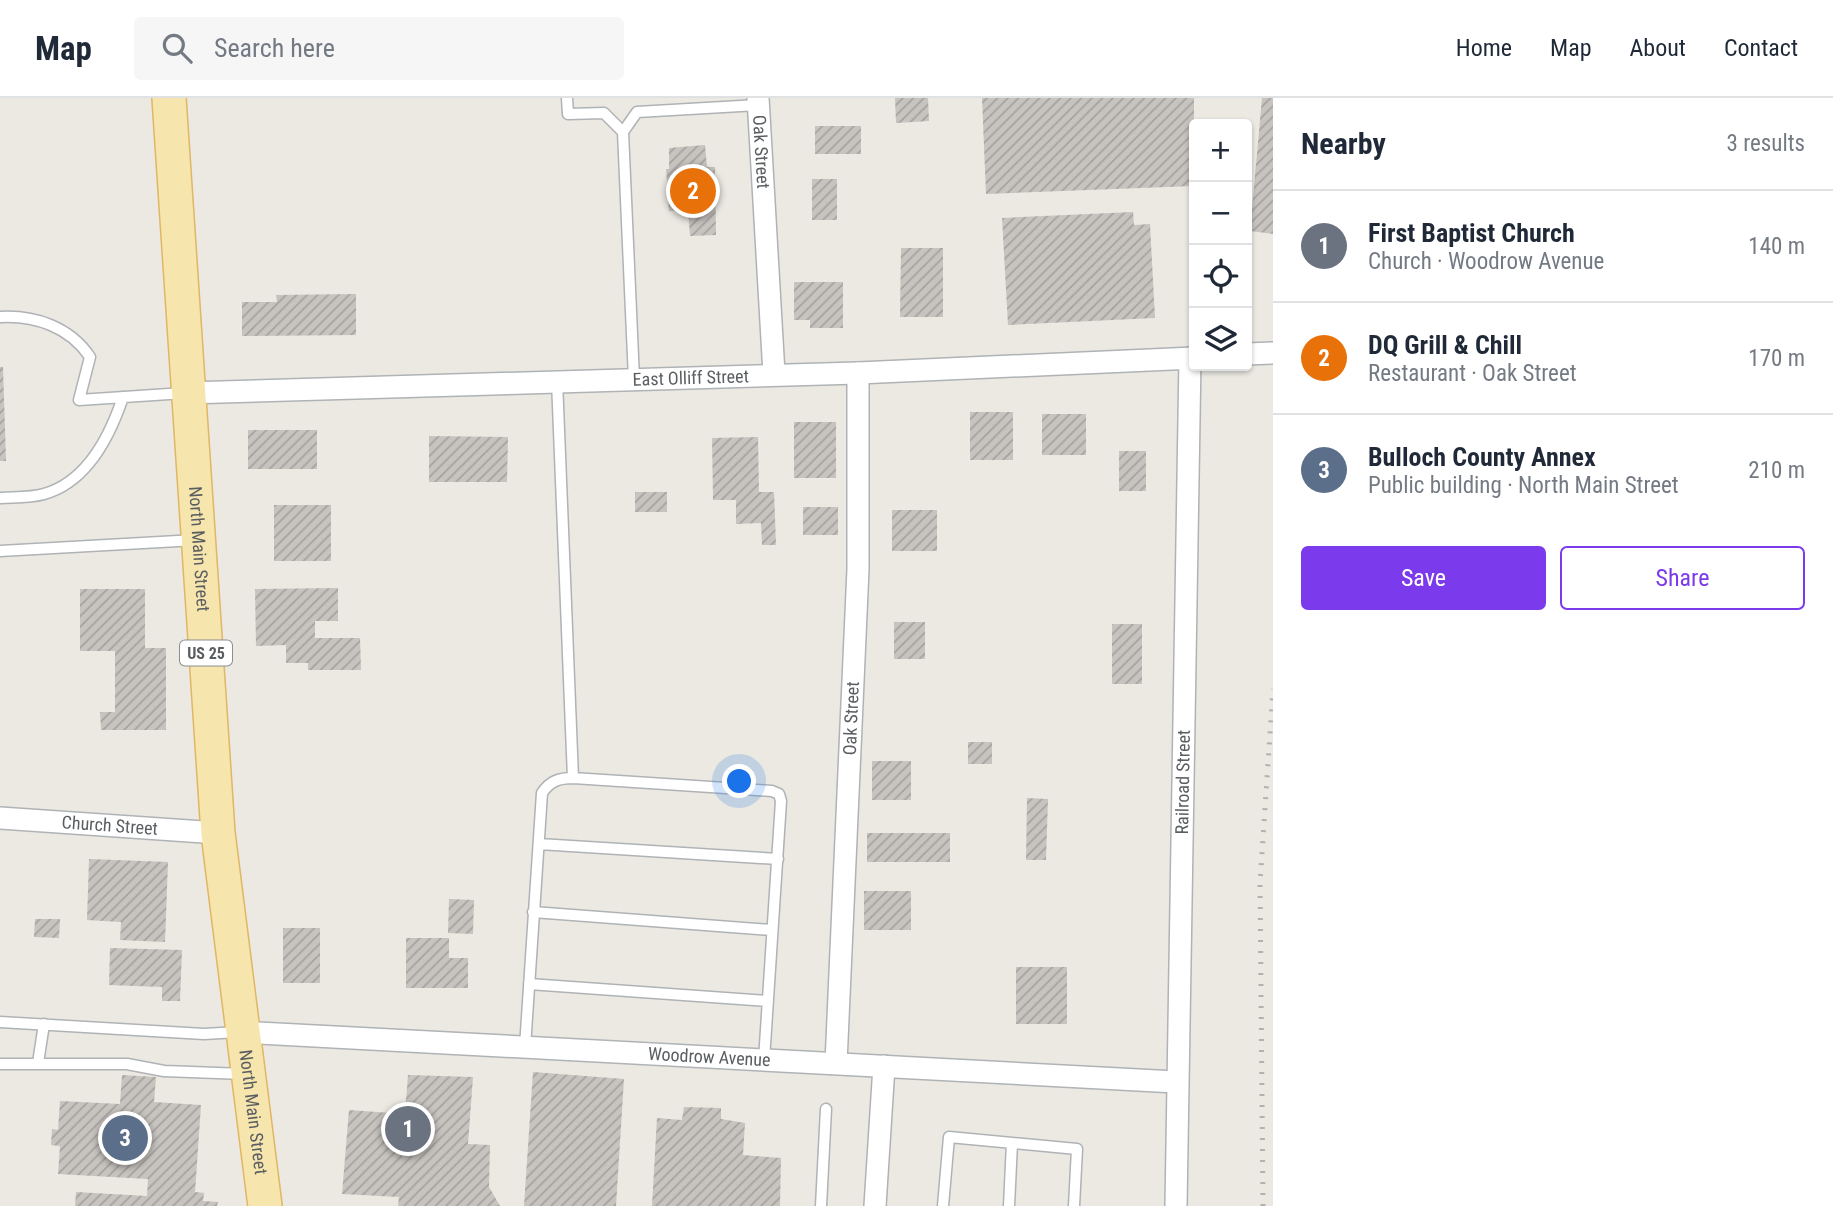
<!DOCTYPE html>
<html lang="en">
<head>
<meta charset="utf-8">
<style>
  body { margin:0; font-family:"Roboto Condensed",sans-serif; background:#f6f6f7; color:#1f2937 }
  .controls { position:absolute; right:21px; top:21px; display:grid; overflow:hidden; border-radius:7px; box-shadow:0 2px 5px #0004 }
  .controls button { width:63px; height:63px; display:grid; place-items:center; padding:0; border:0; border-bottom:2px solid #e0e1e3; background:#fff; color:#1f2937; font:35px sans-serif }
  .you { position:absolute; left:740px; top:684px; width:24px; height:24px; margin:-18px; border:5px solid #fff; border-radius:50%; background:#1a73e8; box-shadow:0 0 0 10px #1a73e833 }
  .badge { display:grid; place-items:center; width:46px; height:46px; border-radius:50%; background:#7c3aed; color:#fff; font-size:23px; font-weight:700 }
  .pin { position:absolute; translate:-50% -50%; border:4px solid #fff; box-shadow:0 2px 7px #0006 }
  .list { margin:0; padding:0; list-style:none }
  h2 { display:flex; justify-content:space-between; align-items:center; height:91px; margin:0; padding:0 28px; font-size:30px }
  h2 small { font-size:23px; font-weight:400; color:#747a83 }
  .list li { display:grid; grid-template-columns:46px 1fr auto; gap:21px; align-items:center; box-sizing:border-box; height:112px; padding:0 28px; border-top:2px solid #e0e1e3 }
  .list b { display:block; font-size:26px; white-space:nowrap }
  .list p { margin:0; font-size:23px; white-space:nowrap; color:#747a83 }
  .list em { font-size:23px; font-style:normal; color:#747a83 }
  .actions { display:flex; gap:14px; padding:21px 28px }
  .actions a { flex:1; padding:16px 0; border:2px solid #7c3aed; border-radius:7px; text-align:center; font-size:24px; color:#7c3aed }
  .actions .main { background:#7c3aed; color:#fff }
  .icon { flex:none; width:38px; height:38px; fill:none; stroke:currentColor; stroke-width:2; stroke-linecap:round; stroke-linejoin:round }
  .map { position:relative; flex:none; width:1273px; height:1108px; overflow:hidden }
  header { display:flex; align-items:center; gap:42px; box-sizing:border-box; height:98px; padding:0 35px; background:#fff; border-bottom:2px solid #e0e1e3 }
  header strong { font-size:33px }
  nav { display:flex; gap:38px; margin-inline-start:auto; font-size:24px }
  .search { width:490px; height:63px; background:#f6f6f7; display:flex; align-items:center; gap:18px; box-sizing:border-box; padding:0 24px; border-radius:7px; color:#747a83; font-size:26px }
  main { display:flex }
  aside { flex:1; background:#fff }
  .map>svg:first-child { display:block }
</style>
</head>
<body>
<header>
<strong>Map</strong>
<div class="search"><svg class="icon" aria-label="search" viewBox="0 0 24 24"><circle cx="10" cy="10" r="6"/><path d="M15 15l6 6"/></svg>Search here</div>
<nav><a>Home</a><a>Map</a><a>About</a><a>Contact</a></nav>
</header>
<main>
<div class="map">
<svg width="1273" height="1108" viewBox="0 0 1273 1108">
  <defs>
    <pattern id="building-hatch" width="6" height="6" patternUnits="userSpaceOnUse" patternTransform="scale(1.75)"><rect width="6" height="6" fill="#c7c3bf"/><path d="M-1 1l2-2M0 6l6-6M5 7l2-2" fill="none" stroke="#a5a29f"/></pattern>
  </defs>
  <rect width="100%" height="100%" fill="#ebe9e2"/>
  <path fill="url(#building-hatch)" d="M895,0h33l1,23 -33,2z
    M982,0h212v88l-208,8z
    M1262,0h11v136l-23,-3z
    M815,28h46v28h-46z
    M705,47l2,22h8l1,68 -26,1 -2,-26 -19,1 -3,-42h3v-21z
    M812,81h25v41h-25z
    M1133,114l1,13 16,-1 5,94 -147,7 -6,-107z
    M901,150h42v69h-43z
    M794,184h49v46h-33v-8h-16z
    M356,196v41l-114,1v-34h35l-1,-7z
    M0,269h3l3,94h-6z
    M970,314h43v48h-43z
    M1042,316h44v41h-44z
    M794,324h42v56h-42z
    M248,332h69v39h-69z
    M429,338l79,1 -1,45h-78z
    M758,339l1,55h15l2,53h-14l-1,-22 -25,1v-24h-23l-1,-62z
    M1119,353h27v40h-27z
    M635,394h32v20h-32z
    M274,407h57v56h-57z
    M803,409h35v28h-35z
    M892,412h45v41h-45z
    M338,490v33h-23v17h45l1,32h-53v-7h-22v-18l-30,1 -1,-57z
    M80,491h65v59h21v82h-65l-1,-18h15v-61h-35z
    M894,524h31v37h-31z
    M1112,526h30v60h-30z
    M968,644h24v22h-24z
    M872,663h39v39h-39z
    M1027,700l21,1 -2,61h-20z
    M867,735h83v29h-83z
    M89,761l79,3 -3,80 -45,-2 1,-18 -34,-2z
    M864,793h47v39h-47z
    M449,801l25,1 -1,34 -25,-1z
    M35,821h25l-1,19 -25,-1z
    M283,830h37v55h-37z
    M406,840h43v20h19v30h-62z
    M110,850l72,2 -2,51h-18v-14l-53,-2z
    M1016,869h51v57h-51z
    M533,974l91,7 -8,127h-92z
    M122,977l34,2 -2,25 47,3 -6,87 9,1 -1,8 15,1 -1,4h-142l1,-14 71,4 1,-17 -90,-5 2,-28 -9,-1 1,-16 6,1 2,-29 60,3z
    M408,977l65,2 -5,67 22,1 -1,42 11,19h-102l1,-9 -57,-3 7,-84 56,4z
    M684,1009l37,1v11l24,4 -2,32 38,3 -1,48h-128l5,-88 25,2z"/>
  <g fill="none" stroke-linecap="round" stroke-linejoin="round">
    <defs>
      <path id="lane" d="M567,0l1,16 36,-1 19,19
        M0,219c35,-2 70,10 90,40l-11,43 105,-7
        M634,281l-11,-247 14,-20 121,-7
        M0,400c14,-1 30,0 44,-4 43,-12 66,-58 79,-97
        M0,453l196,-11
        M573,680l199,13 7,3 2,7 -17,259
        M539,746l239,15
        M533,814l239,18
        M529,886l239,17
        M0,924l204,12 34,-2
        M525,949l17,-254c8,-12 17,-15 31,-15l-16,-397
        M38,965l6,-39
        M0,966h127l37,7 80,3
        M821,1108l5,-97
        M943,1108l6,-69 128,12 -3,57
        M1009,1108l3,-63"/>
      <g id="street">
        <path id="s1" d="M758,0l16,276"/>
        <path d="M1247,256l26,-1"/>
        <path id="s2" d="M187,295l671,-20 336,-15"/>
        <path id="s3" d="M0,720l218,15"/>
        <path id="s4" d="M241,934l935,50"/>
        <path id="s5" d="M836,965l22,-494v-196"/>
        <path d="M875,1108l9,-140"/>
        <path id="s6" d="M1176,1108l14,-848"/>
      </g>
      <g id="primary">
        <path id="s7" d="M169,0l49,735 47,373"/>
      </g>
    </defs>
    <use href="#lane" stroke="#afb3b6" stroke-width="13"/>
    <use href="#street" stroke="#afb3b6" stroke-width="24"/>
    <use href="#primary" stroke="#e1b665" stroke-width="36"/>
    <use href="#lane" stroke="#fff" stroke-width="10"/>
    <use href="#street" stroke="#fff" stroke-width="21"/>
    <use href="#primary" stroke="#f6e5ad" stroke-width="33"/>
    <path stroke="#b0b1b1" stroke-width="5" stroke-dasharray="2 9" stroke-linecap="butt" d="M1263,1108l-3,-323 13,-194"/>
  </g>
  <g text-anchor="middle" stroke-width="5" stroke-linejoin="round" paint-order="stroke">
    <rect fill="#fff" stroke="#8c8e90" stroke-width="2" x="180" y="542.5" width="52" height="25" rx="5"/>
    <g font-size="16" font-weight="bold" fill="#5a5e61">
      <text x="206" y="561">US 25</text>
    </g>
    <g font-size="18" fill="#5a5e61" stroke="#fff">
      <text dy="6" stroke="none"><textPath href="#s1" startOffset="54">Oak Street</textPath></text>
      <text dy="6" stroke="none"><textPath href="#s2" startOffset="504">East Olliff Street</textPath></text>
      <text dy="6" stroke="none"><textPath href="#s7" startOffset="452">North Main Street</textPath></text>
      <text dy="6" stroke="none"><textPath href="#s5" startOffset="345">Oak Street</textPath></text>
      <text dy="6" stroke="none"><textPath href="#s6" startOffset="424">Railroad Street</textPath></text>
      <text dy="6" stroke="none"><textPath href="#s3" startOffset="110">Church Street</textPath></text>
      <text dy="6" stroke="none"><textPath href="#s4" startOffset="469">Woodrow Avenue</textPath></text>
      <text dy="6" stroke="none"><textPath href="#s7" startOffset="1018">North Main Street</textPath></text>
    </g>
  </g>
</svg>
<div class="controls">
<button>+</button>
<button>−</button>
<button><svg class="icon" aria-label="locate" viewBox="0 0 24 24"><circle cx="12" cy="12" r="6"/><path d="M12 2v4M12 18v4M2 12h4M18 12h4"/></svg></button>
<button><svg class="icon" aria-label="layers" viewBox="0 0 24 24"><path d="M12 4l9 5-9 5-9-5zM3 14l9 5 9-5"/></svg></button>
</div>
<div class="you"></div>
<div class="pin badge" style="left:408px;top:1031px;background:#6b7280">1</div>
<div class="pin badge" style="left:693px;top:93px;background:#e8710a">2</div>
<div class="pin badge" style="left:125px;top:1040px;background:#5c6f8a">3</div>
</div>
<aside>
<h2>Nearby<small>3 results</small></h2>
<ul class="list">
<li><span class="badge" style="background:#6b7280">1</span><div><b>First Baptist Church</b><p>Church · Woodrow Avenue</p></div><em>140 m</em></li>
<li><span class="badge" style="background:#e8710a">2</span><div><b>DQ Grill &amp; Chill</b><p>Restaurant · Oak Street</p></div><em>170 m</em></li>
<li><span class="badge" style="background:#5c6f8a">3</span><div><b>Bulloch County Annex</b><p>Public building · North Main Street</p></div><em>210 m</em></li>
</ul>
<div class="actions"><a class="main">Save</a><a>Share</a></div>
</aside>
</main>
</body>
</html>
